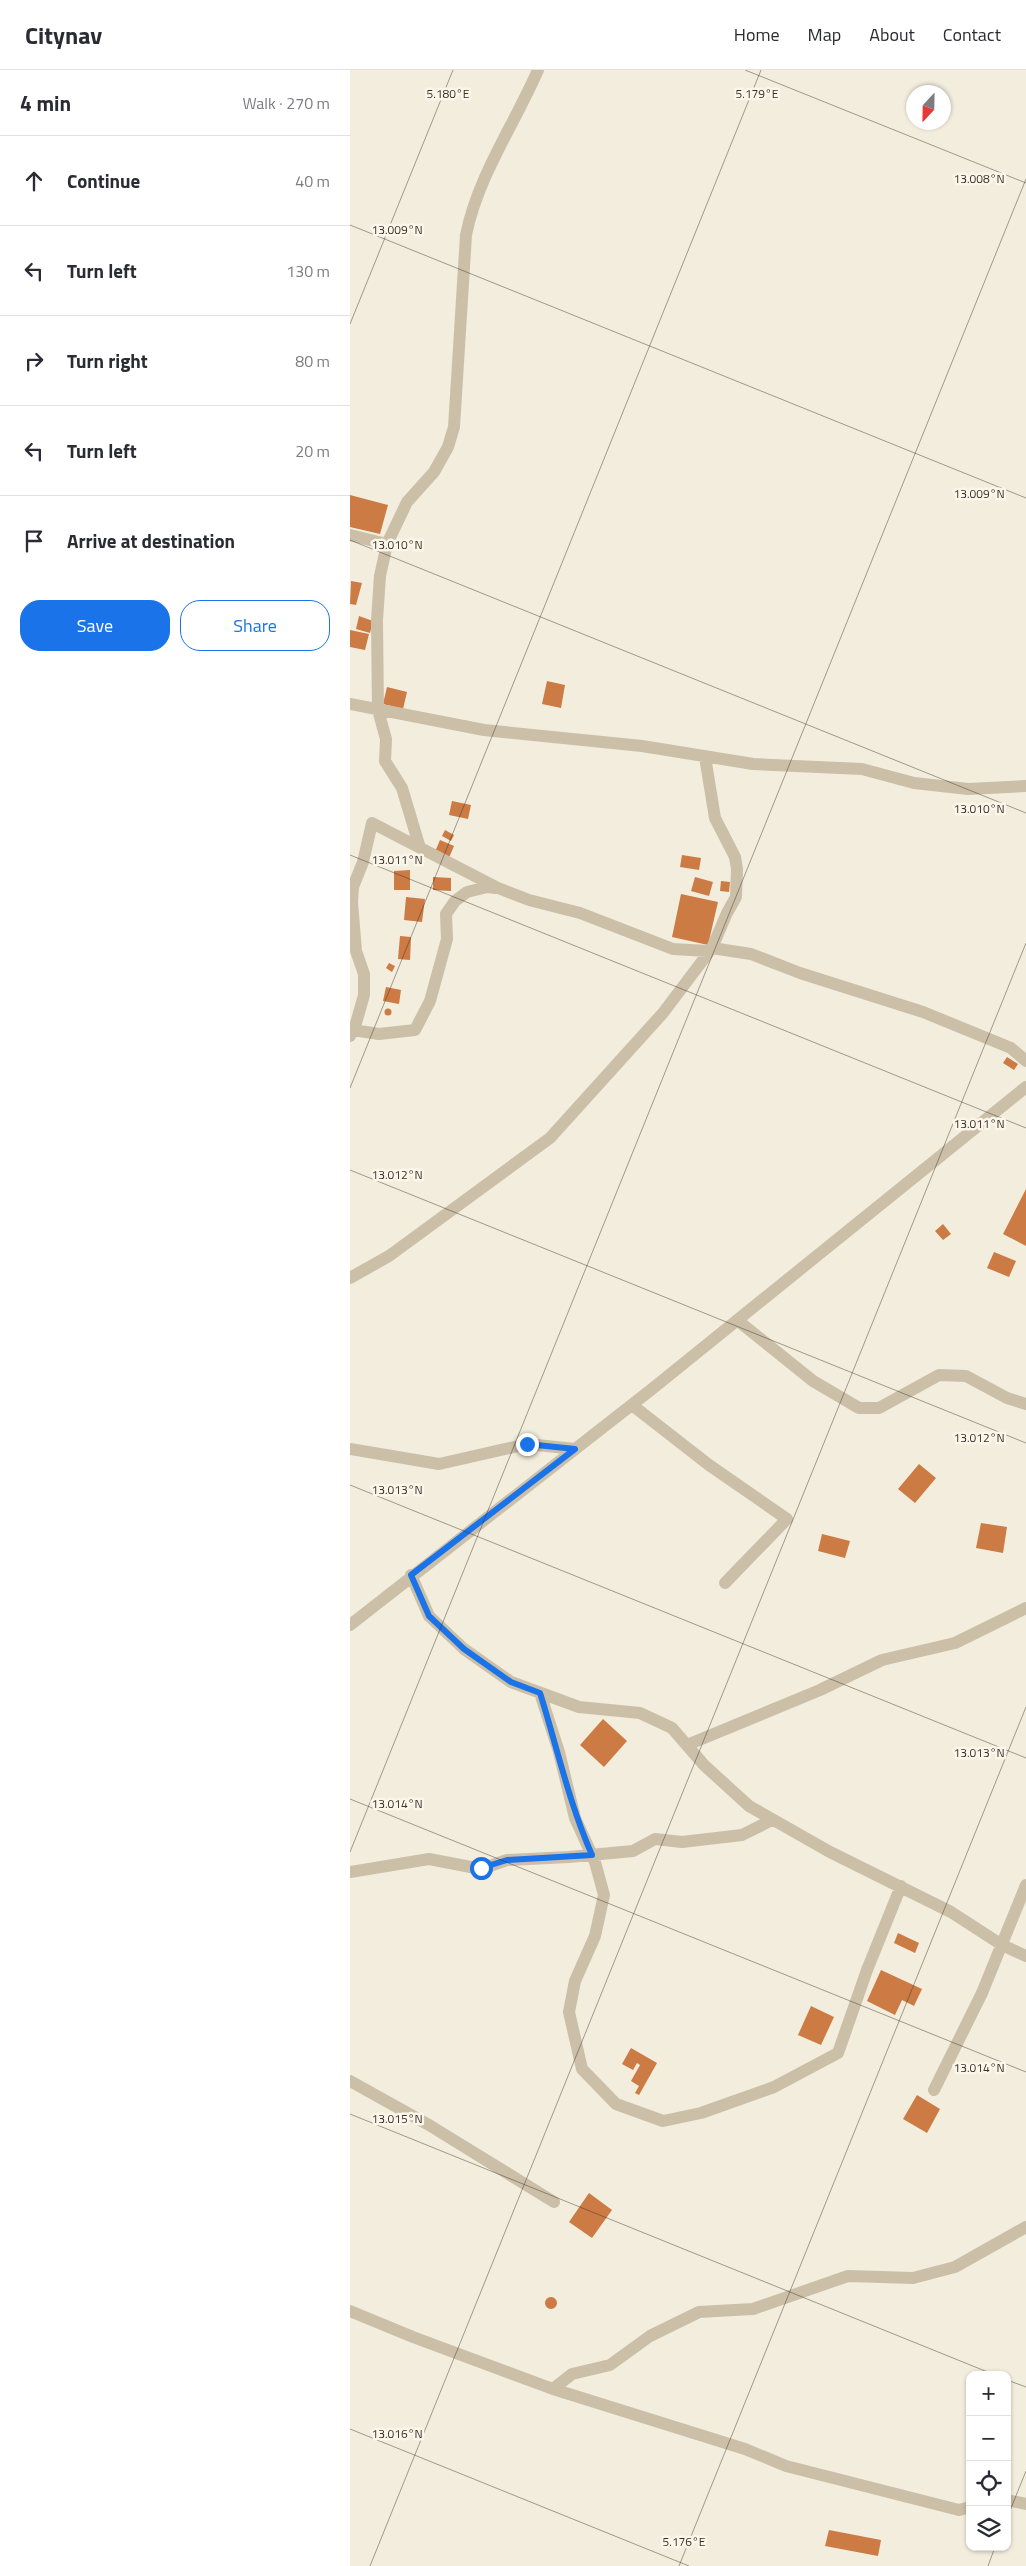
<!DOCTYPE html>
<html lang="en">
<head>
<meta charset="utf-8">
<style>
  body { margin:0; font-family:"Titillium Web",sans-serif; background:#f7f7f7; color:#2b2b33 }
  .controls { position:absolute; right:15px; bottom:15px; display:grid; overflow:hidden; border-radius:10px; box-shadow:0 1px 4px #0004 }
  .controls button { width:45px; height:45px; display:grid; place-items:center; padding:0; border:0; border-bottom:1px solid #e1e1e2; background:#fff; color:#2b2b33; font:25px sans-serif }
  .compass { position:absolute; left:556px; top:15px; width:45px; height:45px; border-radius:50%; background:#fff; box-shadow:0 1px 4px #0004; rotate:202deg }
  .stop { position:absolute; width:15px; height:15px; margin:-11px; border:4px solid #1a73e8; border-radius:50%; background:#fff }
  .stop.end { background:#1a73e8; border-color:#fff; box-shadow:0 1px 5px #0008 }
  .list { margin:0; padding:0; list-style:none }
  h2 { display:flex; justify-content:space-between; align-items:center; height:65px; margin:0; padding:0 20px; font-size:21px }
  h2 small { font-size:16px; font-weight:400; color:#7c7c81 }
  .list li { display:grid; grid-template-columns:32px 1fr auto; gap:15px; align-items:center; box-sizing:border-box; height:90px; padding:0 20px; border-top:1px solid #e1e1e2 }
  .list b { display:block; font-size:19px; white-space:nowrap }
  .list em { font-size:16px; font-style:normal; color:#7c7c81 }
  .actions { display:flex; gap:10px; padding:15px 20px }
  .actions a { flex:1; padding:11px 0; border:1px solid #1a73e8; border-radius:20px; text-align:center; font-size:18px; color:#1a73e8 }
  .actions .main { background:#1a73e8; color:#fff }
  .icon { flex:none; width:28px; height:28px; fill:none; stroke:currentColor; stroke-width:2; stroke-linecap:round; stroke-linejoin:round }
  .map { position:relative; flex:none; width:676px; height:2496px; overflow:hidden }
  header { display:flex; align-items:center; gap:30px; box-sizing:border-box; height:70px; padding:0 25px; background:#fff; border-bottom:1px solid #e1e1e2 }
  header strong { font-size:24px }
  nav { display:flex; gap:28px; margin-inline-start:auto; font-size:18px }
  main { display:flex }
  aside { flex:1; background:#fff }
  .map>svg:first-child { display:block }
</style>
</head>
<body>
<header>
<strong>Citynav</strong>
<nav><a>Home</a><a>Map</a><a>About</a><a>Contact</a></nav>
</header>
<main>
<aside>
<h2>4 min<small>Walk · 270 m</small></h2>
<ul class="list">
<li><svg class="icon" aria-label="ahead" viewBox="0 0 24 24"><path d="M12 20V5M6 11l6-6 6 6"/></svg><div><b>Continue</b></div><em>40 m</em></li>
<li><svg class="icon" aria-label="left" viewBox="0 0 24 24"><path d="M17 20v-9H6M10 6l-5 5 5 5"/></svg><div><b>Turn left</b></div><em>130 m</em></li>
<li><svg class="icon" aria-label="right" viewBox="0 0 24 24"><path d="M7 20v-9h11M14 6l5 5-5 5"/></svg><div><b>Turn right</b></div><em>80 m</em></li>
<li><svg class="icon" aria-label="left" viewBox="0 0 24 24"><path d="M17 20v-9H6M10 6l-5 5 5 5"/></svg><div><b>Turn left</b></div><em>20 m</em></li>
<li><svg class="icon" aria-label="arrive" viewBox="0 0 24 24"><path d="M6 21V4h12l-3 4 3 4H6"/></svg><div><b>Arrive at destination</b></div></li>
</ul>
<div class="actions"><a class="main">Save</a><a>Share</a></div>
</aside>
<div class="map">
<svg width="676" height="2496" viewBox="0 0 676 2496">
  <rect width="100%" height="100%" fill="#f3eddd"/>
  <path fill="#cb7b43" d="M0,425l38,10 -8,29 -30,-7z
    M1,511l11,2 -6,22 -6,-1z
    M9,546l14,5 -3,12 -14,-4z
    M0,560l19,4 -4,16 -15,-3z
    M197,611l18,4 -4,23 -19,-4z
    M37,617l20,5 -4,17 -20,-5z
    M102,731l19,4 -3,14 -19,-4z
    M95,760l9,5 -3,6 -9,-5z
    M90,770l14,6 -6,14 -14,-6z
    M332,785l19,3 -2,12 -19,-3z
    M60,800v20h-16v-19z
    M83,807l18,1v13l-18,-1z
    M345,807l18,5 -4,14 -18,-5z
    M371,811l9,1 -1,10 -9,-1z
    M331,824l37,8 -10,43 -36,-8z
    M56,827l19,2 -3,23 -18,-2z
    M50,866l11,1 -1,23 -12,-1z
    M39,893l6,3 -3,6 -6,-4z
    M36,917l15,3 -2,14 -16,-3z
    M34.5 942a3.5 3.5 0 1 1 7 0a3.5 3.5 0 1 1-7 0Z
    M657,987l11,7 -4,6 -11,-7z
    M676,1119v57l-23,-12z
    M593,1154l8,10 -8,6 -8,-9z
    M644,1182l22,9 -7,16 -22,-9z
    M569,1394l17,14 -21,25 -17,-14z
    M631,1453l26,4 -4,26 -27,-5z
    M472,1464l28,7 -5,17 -27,-7z
    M253,1649l24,22 -23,26 -24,-22z
    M548,1863l21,10 -4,10 -21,-10z
    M531,1900l41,19 -8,17 -12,-6 -7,15 -28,-14z
    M461,1936l23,11 -13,28 -23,-10z
    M281,1978l26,15 -18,32 -4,-2 4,-7 -8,-5 9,-16 -3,-2 -4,7 -11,-6z
    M567,2025l23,14 -13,24 -24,-14z
    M239,2123l23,17 -20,28 -23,-16z
    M195 2233a6 6 0 1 1 12 0a6 6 0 1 1-12 0Z
    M479,2460l52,10 -3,16 -53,-10z"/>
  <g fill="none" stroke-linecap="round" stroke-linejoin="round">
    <path stroke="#ccbfa8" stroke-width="12" d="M0,465l37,9
      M0,634l134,26 158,16 111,18 109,5 52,14 54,6 58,-3
      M70,778l-18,-60 -17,-27 1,-22 -8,-29 -1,-90 3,-44 7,-32 20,-42 27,-30 14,-25 6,-20 12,-192c12,-59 48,-110 72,-165
      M3,960l26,4 36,-4 15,-29 17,-62 -1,-25 9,-13 12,-9 20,-5 8,1
      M0,966l5,-9 9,-32v-21l-8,-23 -4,-49 1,-15 10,-25 9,-39 126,65 31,12 51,13 93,36 34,2 5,-3 39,6 49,19 123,39 88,36 15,13
      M0,1208l39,-22 161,-118 113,-125 49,-65 15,-35 9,-16 1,-28 -2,-12 -20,-39 -10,-61
      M387,1250l76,61 46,27h20l60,-33 27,1 41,22 19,6
      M282,1335l77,60 78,54 -62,64
      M0,1379l89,15 88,-20 48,5
      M61,1505l18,41 35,33 47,33 68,25 61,6 32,15 32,37 45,41 81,46 121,60 51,33 24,11
      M0,1555l302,-236 374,-302
      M190,1623l19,59 16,66 20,44 9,33 -9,41 -20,45 -6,31 13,57 34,35 47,17 38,-8 73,-26 64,-34 29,-83 34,-84
      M337,1675l133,-55 62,-30 73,-17 71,-35
      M0,1802l79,-13 52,10 26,-9 62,-3 64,-6 22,-12 27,3 60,-7 30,-15
      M0,2011l79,44 125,77
      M584,2020l48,-97 44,-108
      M0,2241l63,26 140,52 192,60 41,17 173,44 11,-3
      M203,2319l19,-15 38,-9 40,-29 49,-24 54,-3 95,-33 65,2 42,-11 71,-40
      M657,2430l19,4"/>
  </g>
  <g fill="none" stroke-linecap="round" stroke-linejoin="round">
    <path stroke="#1a73e8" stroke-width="6" d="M131,1798l26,-8 85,-5c-23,-52 -35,-108 -52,-162l-29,-11 -47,-33 -35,-33 -18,-41 164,-126 -48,-5"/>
  </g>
  <path fill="none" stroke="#393029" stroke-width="1" stroke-opacity="0.45" d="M395,0l281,113M0,155l676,273M0,254l103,-254M0,470l676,273M0,785l676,273M0,1018l411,-1018M0,1100l676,273M0,1415l676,273M0,1729l676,273M0,1782l676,-1673M0,2044l645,261M657,2310l19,7M0,2359l339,137M657,2448l19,-47M20,2496l656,-1623M329,2496l347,-859M638,2496l7,-19"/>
  <g font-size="12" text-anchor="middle" fill="#393029" stroke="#fbf6ea" stroke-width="5" stroke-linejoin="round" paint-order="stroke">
    <text x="98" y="28">5.180°E</text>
    <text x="407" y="28">5.179°E</text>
    <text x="629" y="113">13.008°N</text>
    <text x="47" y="164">13.009°N</text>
    <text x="629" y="428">13.009°N</text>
    <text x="47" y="479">13.010°N</text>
    <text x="629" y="743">13.010°N</text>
    <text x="47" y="794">13.011°N</text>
    <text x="629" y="1058">13.011°N</text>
    <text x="47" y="1109">13.012°N</text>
    <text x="629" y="1372">13.012°N</text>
    <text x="47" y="1424">13.013°N</text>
    <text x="629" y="1687">13.013°N</text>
    <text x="47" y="1738">13.014°N</text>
    <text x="629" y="2002">13.014°N</text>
    <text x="47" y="2053">13.015°N</text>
    <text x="47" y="2368">13.016°N</text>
    <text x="334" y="2476">5.176°E</text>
  </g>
</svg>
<div class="controls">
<button>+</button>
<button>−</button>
<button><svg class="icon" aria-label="locate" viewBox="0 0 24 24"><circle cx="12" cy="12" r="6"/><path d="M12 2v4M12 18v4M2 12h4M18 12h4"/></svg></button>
<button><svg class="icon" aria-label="layers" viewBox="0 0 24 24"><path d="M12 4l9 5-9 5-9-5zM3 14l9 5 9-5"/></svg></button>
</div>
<svg class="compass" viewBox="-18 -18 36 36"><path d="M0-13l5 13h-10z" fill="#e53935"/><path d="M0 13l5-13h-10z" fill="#7c7c81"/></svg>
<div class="stop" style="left:131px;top:1798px"></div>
<div class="stop end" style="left:177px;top:1374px"></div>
</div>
</main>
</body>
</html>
